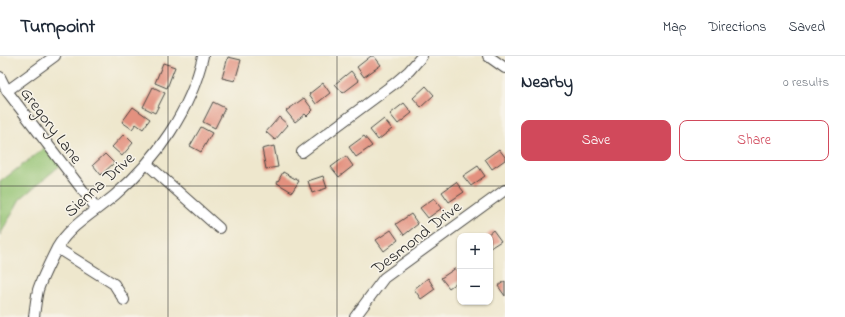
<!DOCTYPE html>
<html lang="en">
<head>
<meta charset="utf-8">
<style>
  body { margin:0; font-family:"Indie Flower",sans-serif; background:#f6f6f7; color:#1f2937 }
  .controls { position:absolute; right:12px; bottom:12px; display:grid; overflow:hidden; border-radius:8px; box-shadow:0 1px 3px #0004 }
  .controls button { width:36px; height:36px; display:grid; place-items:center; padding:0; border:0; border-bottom:1px solid #e0e1e3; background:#fff; color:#1f2937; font:20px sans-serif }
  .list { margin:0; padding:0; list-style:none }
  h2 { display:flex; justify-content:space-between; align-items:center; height:52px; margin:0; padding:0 16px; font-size:17px }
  h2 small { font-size:13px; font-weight:400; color:#747a83 }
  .actions { display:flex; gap:8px; padding:12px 16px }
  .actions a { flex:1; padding:9px 0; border:1px solid #d1495b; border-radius:8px; text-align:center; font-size:14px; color:#d1495b }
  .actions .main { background:#d1495b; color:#fff }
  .map { position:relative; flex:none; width:505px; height:261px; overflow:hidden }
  header { display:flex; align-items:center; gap:24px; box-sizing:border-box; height:56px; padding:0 20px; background:#fff; border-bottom:1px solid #e0e1e3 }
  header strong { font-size:19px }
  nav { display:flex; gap:22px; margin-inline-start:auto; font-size:14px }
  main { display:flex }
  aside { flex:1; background:#fff }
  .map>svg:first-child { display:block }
</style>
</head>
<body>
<header>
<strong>Turnpoint</strong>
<nav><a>Map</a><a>Directions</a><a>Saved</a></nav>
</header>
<main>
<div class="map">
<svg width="505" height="261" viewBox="0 0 505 261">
  <rect width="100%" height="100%" fill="#f7f3e8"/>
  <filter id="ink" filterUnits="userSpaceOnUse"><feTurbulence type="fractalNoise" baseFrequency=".025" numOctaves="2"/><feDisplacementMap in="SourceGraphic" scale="8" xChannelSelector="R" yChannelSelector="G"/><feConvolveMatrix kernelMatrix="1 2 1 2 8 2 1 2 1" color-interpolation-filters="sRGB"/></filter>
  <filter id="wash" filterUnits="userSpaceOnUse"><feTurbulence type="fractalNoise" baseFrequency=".012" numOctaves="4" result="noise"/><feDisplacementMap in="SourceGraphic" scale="16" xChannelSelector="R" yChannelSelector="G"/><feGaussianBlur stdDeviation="0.9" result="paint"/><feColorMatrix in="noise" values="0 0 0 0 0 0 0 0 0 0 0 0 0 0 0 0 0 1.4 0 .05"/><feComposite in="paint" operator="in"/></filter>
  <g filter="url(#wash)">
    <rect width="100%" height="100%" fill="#eee7cd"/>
    <path fill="#93c271" stroke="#5f764e" d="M44,92l18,16 -42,35 -20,36v-53z"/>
    <g id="blocks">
      <path fill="#e3917f" d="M371,0h3l7,9 -17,12 -7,-10z
        M228,1l13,3 -6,21 -13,-3z
        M163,7l12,4 -8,21 -12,-5z
        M351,15l8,10 -16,12 -8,-9z
        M323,27l7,10 -14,11 -7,-10z
        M426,30l8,9 -13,12 -8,-9z
        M153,31l12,6 -10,20 -12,-6z
        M304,42l9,12 -6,6 -2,-2 -10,8 -9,-11z
        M213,46l12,6 -10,20 -12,-6z
        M404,47l8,10 -14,11 -8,-10z
        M133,51l17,12 -7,10 -7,-5 -4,5 -10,-7z
        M279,61l9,8 -13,15 -9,-8z
        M384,63l8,10 -14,11 -8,-10z
        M201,71l11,6 -11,19 -11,-6z
        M124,78l9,9 -11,13 -10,-9z
        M364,80l8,10 -16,11 -7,-10z
        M274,90l4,21 -12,2 -4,-20z
        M499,93l6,8v3l-13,9 -7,-10z
        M105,98l9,9 -13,12 -8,-10z
        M346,100l7,10 -14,11 -8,-10z
        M478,110l7,10 -14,10 -8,-10z
        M283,116l16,9 -7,11 -15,-9z
        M323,120l4,12 -15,5 -4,-12z
        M456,126l8,10 -15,10 -7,-10z
        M434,142l8,10 -14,10 -8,-10z
        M411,158l7,10 -14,11 -8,-11z
        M391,174l7,10 -14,11 -8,-11z
        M493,174l8,11 -11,7v-12h-4z
        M456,212l4,6v6l-11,8 -8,-10z
        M428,222l7,11 -14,10 -7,-10z
        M505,225v15l-7,-10z"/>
    </g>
  </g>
  <g filter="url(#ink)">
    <use href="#blocks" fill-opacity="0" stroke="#484743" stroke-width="1"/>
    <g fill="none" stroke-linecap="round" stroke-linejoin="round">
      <defs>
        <path id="minor" d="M488,0l17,12
          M0,21l7,14 90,118
          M7,35l48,-35
          M302,96l93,-69 14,-12 13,-15
          M147,108l72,64
          M57,192l57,36 10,16
          M34,261c1,-9 2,-18 4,-27 3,-10 14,-32 19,-42 13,-23 38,-36 58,-53 41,-35 76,-85 88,-139
          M355,261l29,-39 121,-88"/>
      </defs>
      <use href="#minor" stroke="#484743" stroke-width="12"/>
      <use href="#minor" stroke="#fff" stroke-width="10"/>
    </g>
  </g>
  <path fill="none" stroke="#2b2b2b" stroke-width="1" stroke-opacity="0.55" d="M168,0v261M337,0v261M0,130h505"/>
  <g text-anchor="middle" stroke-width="3" stroke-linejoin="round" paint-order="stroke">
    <g font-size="17" fill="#2b2b2b" stroke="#f7f3e8">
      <text transform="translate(52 69) rotate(53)" y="6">Gregory Lane</text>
      <text transform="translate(99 128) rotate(-42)" y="6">Sienna Drive</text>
      <text transform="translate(416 181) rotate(-38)" y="6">Desmond Drive</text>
    </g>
  </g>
</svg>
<div class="controls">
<button>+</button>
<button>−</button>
</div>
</div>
<aside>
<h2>Nearby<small>0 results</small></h2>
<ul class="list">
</ul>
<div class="actions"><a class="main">Save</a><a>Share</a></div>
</aside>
</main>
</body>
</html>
